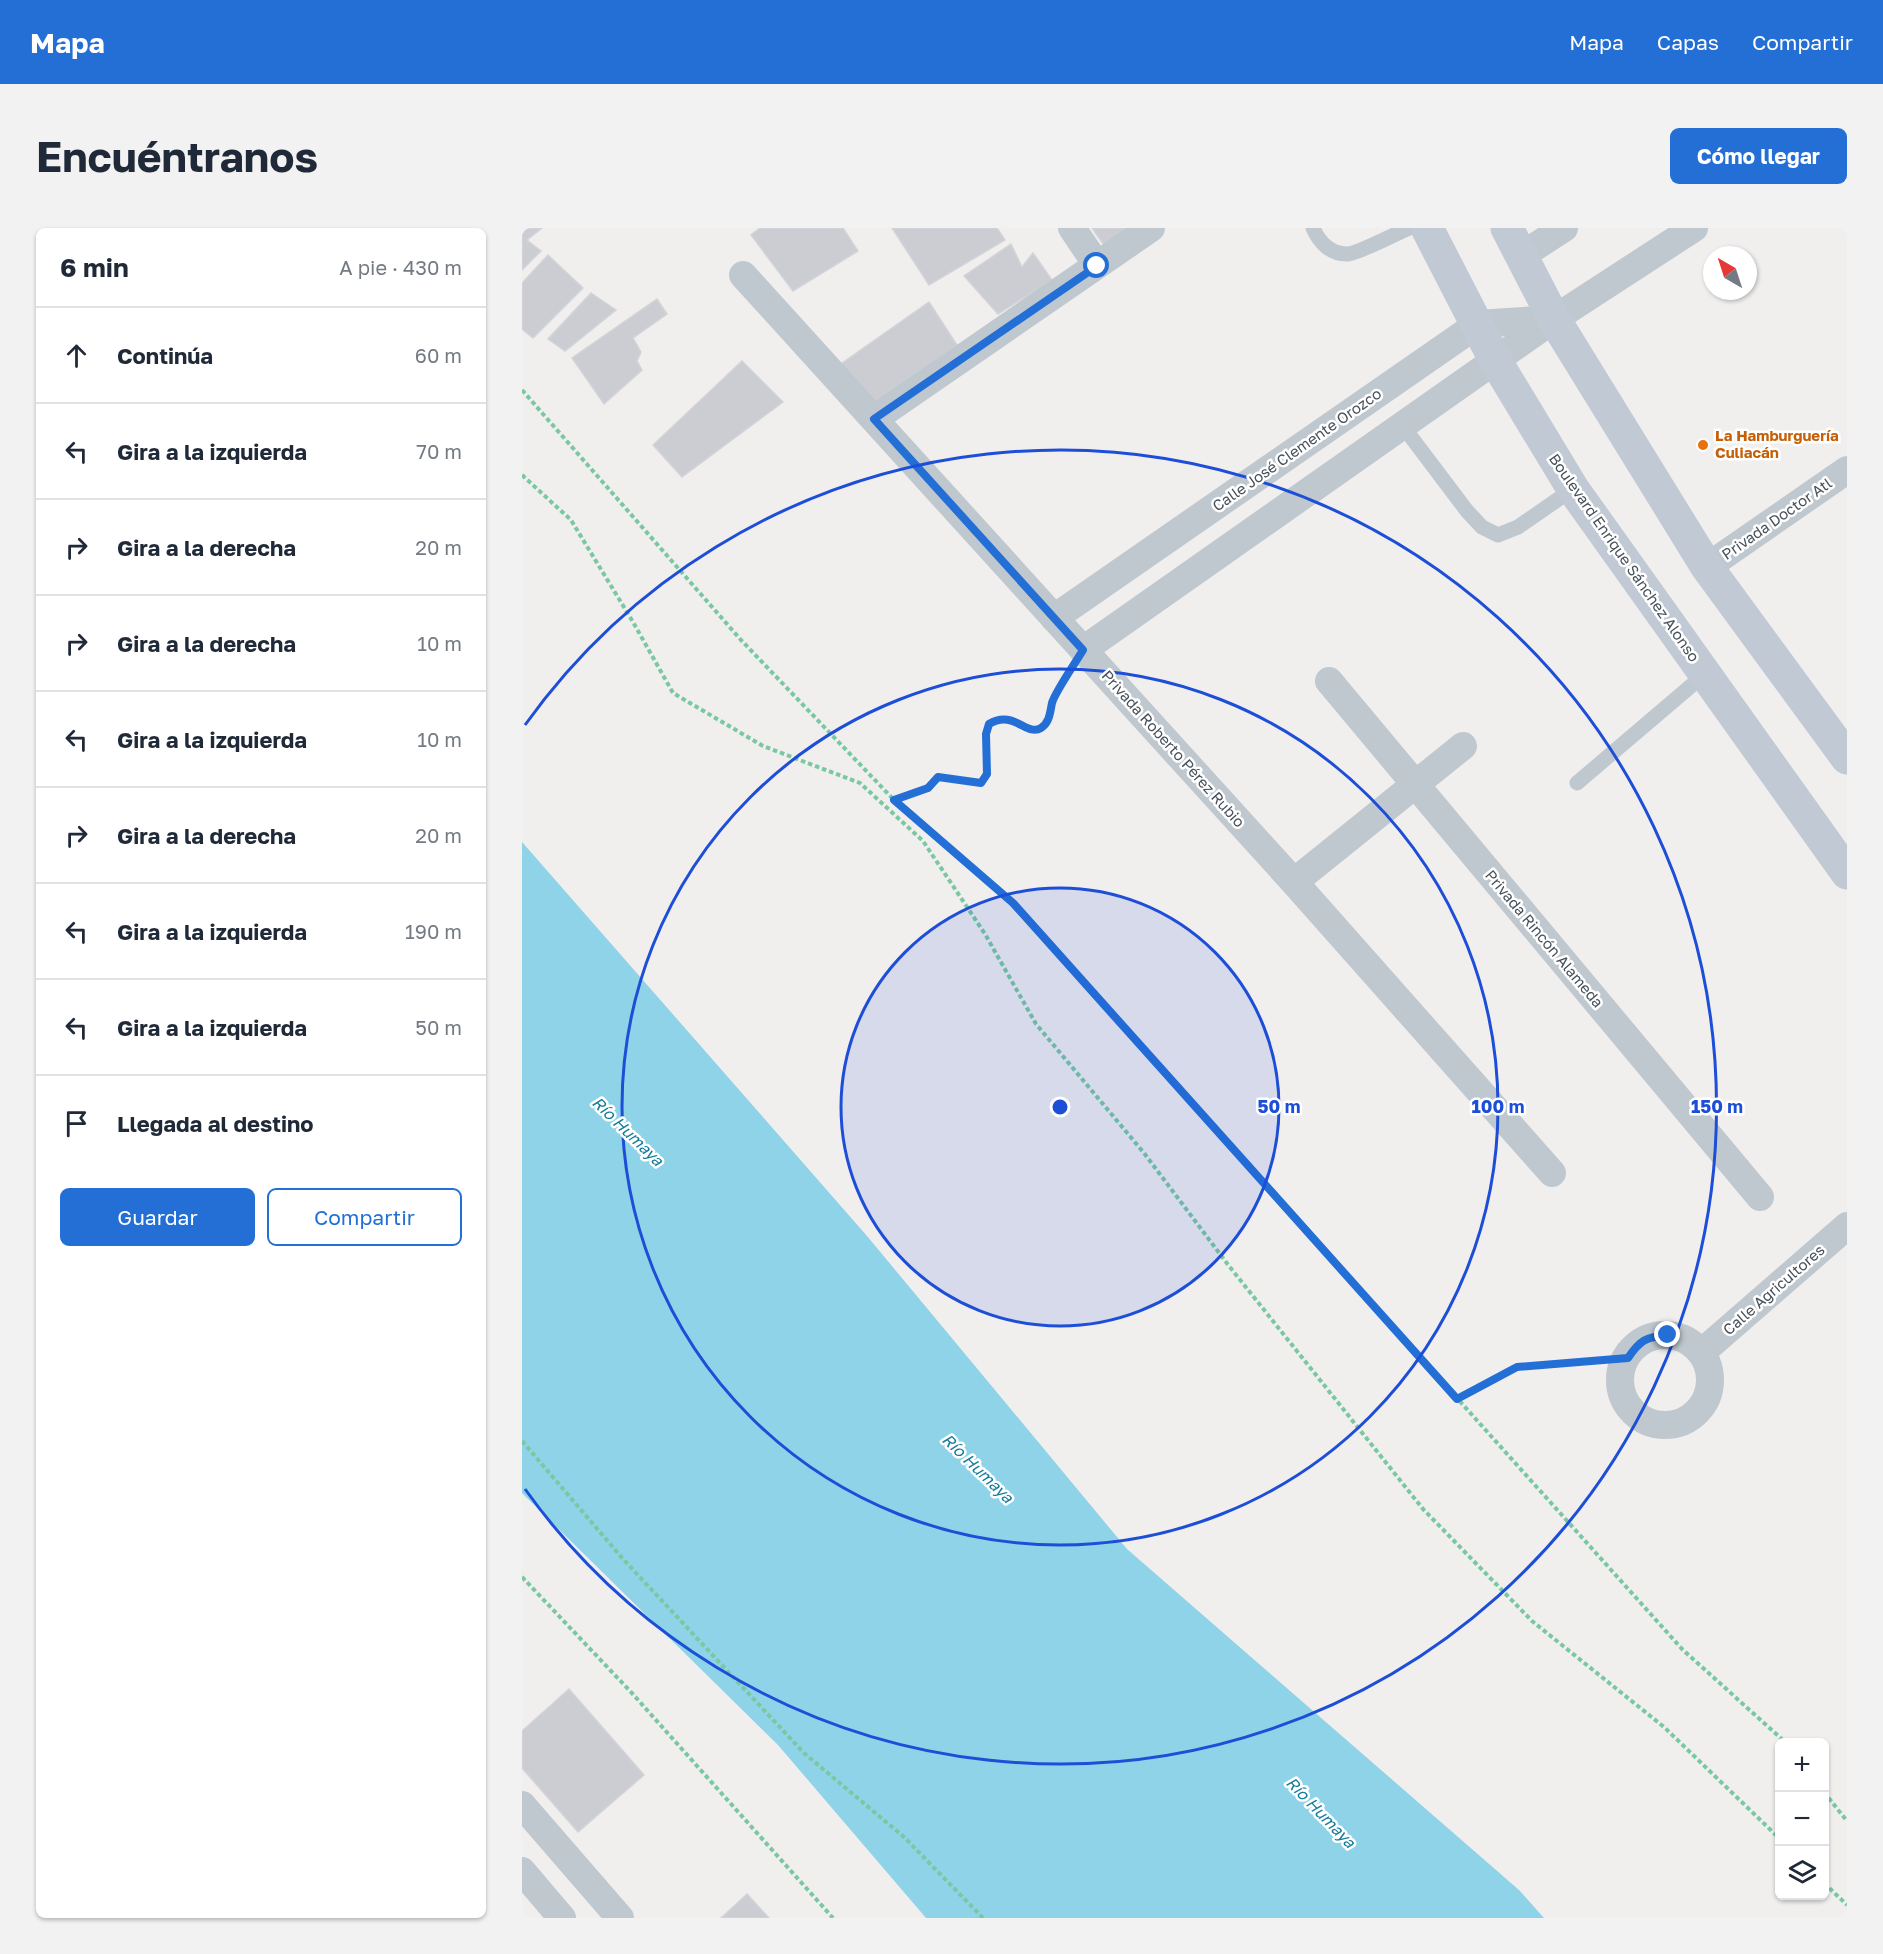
<!DOCTYPE html>
<html lang="es">
<head>
<meta charset="utf-8">
<style>
  body { margin:0; font-family:"Golos Text",sans-serif; background:#f2f2f3; color:#1f2937 }
  .controls { position:absolute; right:18px; bottom:18px; display:grid; overflow:hidden; border-radius:9px; box-shadow:0 2px 4px #0004 }
  .controls button { width:54px; height:54px; display:grid; place-items:center; padding:0; border:0; border-bottom:2px solid #e0e1e3; background:#fff; color:#1f2937; font:30px sans-serif }
  .compass { position:absolute; left:1181px; top:18px; width:54px; height:54px; border-radius:50%; background:#fff; box-shadow:0 2px 4px #0004; rotate:321deg }
  .stop { position:absolute; width:18px; height:18px; margin:-14px; border:4px solid #236fd6; border-radius:50%; background:#fff }
  .stop.end { background:#236fd6; border-color:#fff; box-shadow:0 2px 6px #0008 }
  .list { margin:0; padding:0; list-style:none }
  h2 { display:flex; justify-content:space-between; align-items:center; height:78px; margin:0; padding:0 24px; font-size:26px }
  h2 small { font-size:20px; font-weight:400; color:#747a83 }
  .list li { display:grid; grid-template-columns:39px 1fr auto; gap:18px; align-items:center; box-sizing:border-box; height:96px; padding:0 24px; border-top:2px solid #e0e1e3 }
  .list b { display:block; font-size:22px; white-space:nowrap }
  .list em { font-size:20px; font-style:normal; color:#747a83 }
  .actions { display:flex; gap:12px; padding:18px 24px }
  .actions a { flex:1; padding:14px 0; border:2px solid #236fd6; border-radius:9px; text-align:center; font-size:21px; color:#236fd6 }
  .actions .main { background:#236fd6; color:#fff }
  .icon { flex:none; width:33px; height:33px; fill:none; stroke:currentColor; stroke-width:2; stroke-linecap:round; stroke-linejoin:round }
  .map { position:relative; flex:none; width:1325px; height:1690px; overflow:hidden; border-radius:9px }
  header { display:flex; align-items:center; gap:36px; box-sizing:border-box; height:84px; padding:0 30px; background:#236fd6; color:#fff }
  header strong { font-size:28px }
  nav { display:flex; gap:33px; margin-inline-start:auto; font-size:21px }
  .intro { display:flex; align-items:center; justify-content:space-between; box-sizing:border-box; height:144px; padding:0 36px }
  h1 { margin:0; font-size:42px }
  .button { padding:15px 27px; border-radius:9px; background:#236fd6; color:#fff; font-size:21px; font-weight:700 }
  main { display:flex; gap:36px; padding:0 36px }
  aside { flex:1; background:#fff; border-radius:9px; box-shadow:0 2px 4px #0004 }
  .map>svg:first-child { display:block }
</style>
</head>
<body>
<header>
<strong>Mapa</strong>
<nav><a>Mapa</a><a>Capas</a><a>Compartir</a></nav>
</header>
<div class="intro"><h1>Encuéntranos</h1><a class="button">Cómo llegar</a></div>
<main>
<aside>
<h2>6 min<small>A pie · 430 m</small></h2>
<ul class="list">
<li><svg class="icon" aria-label="ahead" viewBox="0 0 24 24"><path d="M12 20V5M6 11l6-6 6 6"/></svg><div><b>Continúa</b></div><em>60 m</em></li>
<li><svg class="icon" aria-label="left" viewBox="0 0 24 24"><path d="M17 20v-9H6M10 6l-5 5 5 5"/></svg><div><b>Gira a la izquierda</b></div><em>70 m</em></li>
<li><svg class="icon" aria-label="right" viewBox="0 0 24 24"><path d="M7 20v-9h11M14 6l5 5-5 5"/></svg><div><b>Gira a la derecha</b></div><em>20 m</em></li>
<li><svg class="icon" aria-label="right" viewBox="0 0 24 24"><path d="M7 20v-9h11M14 6l5 5-5 5"/></svg><div><b>Gira a la derecha</b></div><em>10 m</em></li>
<li><svg class="icon" aria-label="left" viewBox="0 0 24 24"><path d="M17 20v-9H6M10 6l-5 5 5 5"/></svg><div><b>Gira a la izquierda</b></div><em>10 m</em></li>
<li><svg class="icon" aria-label="right" viewBox="0 0 24 24"><path d="M7 20v-9h11M14 6l5 5-5 5"/></svg><div><b>Gira a la derecha</b></div><em>20 m</em></li>
<li><svg class="icon" aria-label="left" viewBox="0 0 24 24"><path d="M17 20v-9H6M10 6l-5 5 5 5"/></svg><div><b>Gira a la izquierda</b></div><em>190 m</em></li>
<li><svg class="icon" aria-label="left" viewBox="0 0 24 24"><path d="M17 20v-9H6M10 6l-5 5 5 5"/></svg><div><b>Gira a la izquierda</b></div><em>50 m</em></li>
<li><svg class="icon" aria-label="arrive" viewBox="0 0 24 24"><path d="M6 21V4h12l-3 4 3 4H6"/></svg><div><b>Llegada al destino</b></div></li>
</ul>
<div class="actions"><a class="main">Guardar</a><a>Compartir</a></div>
</aside>
<div class="map">
<svg width="1325" height="1690" viewBox="0 0 1325 1690">
  <rect width="100%" height="100%" fill="#f1eeee"/>
  <path fill="#8ed3e7" d="M0,614l345,394 260,313 392,341 25,28h-618l-148,-173 -256,-252z"/>
  <path fill="#cbcdd3" stroke="#d2d4d9" stroke-width="1.5" d="M0,0h20l-15,12 14,11 -19,19z
    M238,0h83l15,23 -65,40 -42,-56z
    M370,0h105l8,12 -76,45z
    M570,0h36l-22,20z
    M489,16l11,23 11,-14 19,27 -54,34 -34,-38z
    M26,27l35,33 -50,50 -11,-9v-46z
    M69,65l25,17 -51,41 -17,-12z
    M135,71l10,15 -34,24 8,14 -4,9 5,9 -38,34 -32,-46z
    M407,74l28,43 -86,63 -33,-42z
    M220,133l41,41 -101,75 -29,-32z
    M47,1461l75,86 -66,57 -56,-64v-37z
    M225,1666l22,24h-48z"/>
  <g fill="none" stroke-linecap="round" stroke-linejoin="round">
    <path stroke="#79c8a2" stroke-width="4" stroke-dasharray="4.5 3" stroke-linecap="butt" d="M0,162l219,250 153,160 119,103 669,746 103,93
      M0,247l49,45 62,102 40,71 90,53 97,37 63,58 62,93 51,90 108,129 85,113 194,243 109,112 132,106 116,112
      M372,572l34,-12 10,-11 43,6 6,-9 -1,-41 3,-9c27,-16 42,21 58,-3 4,-6 4,-11 5,-18 3,-9 12,-19 17,-28
      M935,1171l60,-32 111,-9 10,-14
      M0,1213l101,118 181,194 100,84 79,81
      M0,1349l108,114 203,227
      M1302,1564l23,29
      M1302,1655l23,22"/>
    <path stroke="#bfc8cf" stroke-width="15" d="M791,0c6,14 18,27 35,26 11,-1 49,-21 61,-26
      M880,197l65,86 15,16 16,8 20,-8 55,-38
      M1055,555l128,-109"/>
    <path stroke="#bfc8cf" stroke-width="28" d="M550,0l25,37
      M999,28l43,-28
      M221,47l551,607 258,291
      M352,191l277,-191
      M1185,339l140,-97
      M532,390l424,-294 74,-5
      M561,422l471,-331 140,-91
      M807,453l431,516
      M772,654l169,-136
      M1098 1152a45 45 0 1 1 90 0a45 45 0 1 1-90 0Z
      M1179,1125l146,-127
      M0,1577l98,113
      M0,1643l40,47"/>
    <path stroke="#c0c9d4" stroke-width="33" d="M905,0l68,132 78,129 274,384
      M985,0l47,91 153,248 140,191"/>
  </g>
  <g fill="none" stroke-linecap="round" stroke-linejoin="round">
    <path stroke="#236fd6" stroke-width="8" d="M575,38l-223,153 209,231c-7,12 -28,42 -31,53 -2,9 -2,19 -11,25 -15,9 -27,-19 -52,-4l-3,10 1,40 -6,9 -43,-6 -10,11 -34,12 119,103 444,496 60,-32 111,-9c12,-18 18,-21 40,-23"/>
  </g>
  <circle cx="538" cy="879" r="219" fill="#1d4ed8" fill-opacity=".12"/>
  <g fill="none" stroke="#1d4ed8" stroke-width="3">
    <circle cx="538" cy="879" r="219"/>
    <circle cx="538" cy="879" r="438"/>
    <path d="M3 497A657 657 0 1 1 3 1261"/>
  </g>
  <circle fill="#e8710a" stroke="#fff" stroke-width="2" cx="1181" cy="217" r="6"/>
  <g text-anchor="middle" stroke-width="5" stroke-linejoin="round" paint-order="stroke">
    <g font-size="15" font-weight="bold" fill="#c56008" stroke="#fff" text-anchor="start">
      <text x="1193" y="213">La Hamburguería<tspan x="1193" dy="17">Culiacán</tspan></text>
    </g>
    <g font-size="15" fill="#47515a" stroke="#fff">
      <text transform="translate(775 222) rotate(-35)" y="5">Calle José Clemente Orozco</text>
      <text transform="translate(1255 291) rotate(-35)" y="5">Privada Doctor Atl</text>
      <text transform="translate(1102 330) rotate(55)" y="5">Boulevard Enrique Sánchez Alonso</text>
      <text transform="translate(651 521) rotate(48)" y="5">Privada Roberto Pérez Rubio</text>
      <text transform="translate(1022 711) rotate(50)" y="5">Privada Rincón Alameda</text>
      <text transform="translate(1252 1062) rotate(-41)" y="5">Calle Agricultores</text>
    </g>
    <g font-size="16" font-style="italic" fill="#147b9a" stroke="#fff">
      <text transform="translate(106 903) rotate(44)" y="6">Río Humaya</text>
      <text transform="translate(456 1240) rotate(44)" y="6">Río Humaya</text>
      <text transform="translate(799 1584) rotate(46)" y="6">Río Humaya</text>
    </g>
  </g>
  <circle cx="538" cy="879" r="9" fill="#1d4ed8" stroke="#fff" stroke-width="3"/>
  <g font-size="18" text-anchor="middle" font-weight="bold" fill="#1d4ed8" stroke="#fff" stroke-width="5" stroke-linejoin="round" paint-order="stroke">
    <text x="757" y="885">50 m</text>
    <text x="976" y="885">100 m</text>
    <text x="1195" y="885">150 m</text>
  </g>
</svg>
<div class="controls">
<button>+</button>
<button>−</button>
<button><svg class="icon" aria-label="layers" viewBox="0 0 24 24"><path d="M12 4l9 5-9 5-9-5zM3 14l9 5 9-5"/></svg></button>
</div>
<svg class="compass" viewBox="-18 -18 36 36"><path d="M0-13l5 13h-10z" fill="#e53935"/><path d="M0 13l5-13h-10z" fill="#747a83"/></svg>
<div class="stop" style="left:575px;top:38px"></div>
<div class="stop end" style="left:1146px;top:1107px"></div>
</div>
</main>
</body>
</html>
